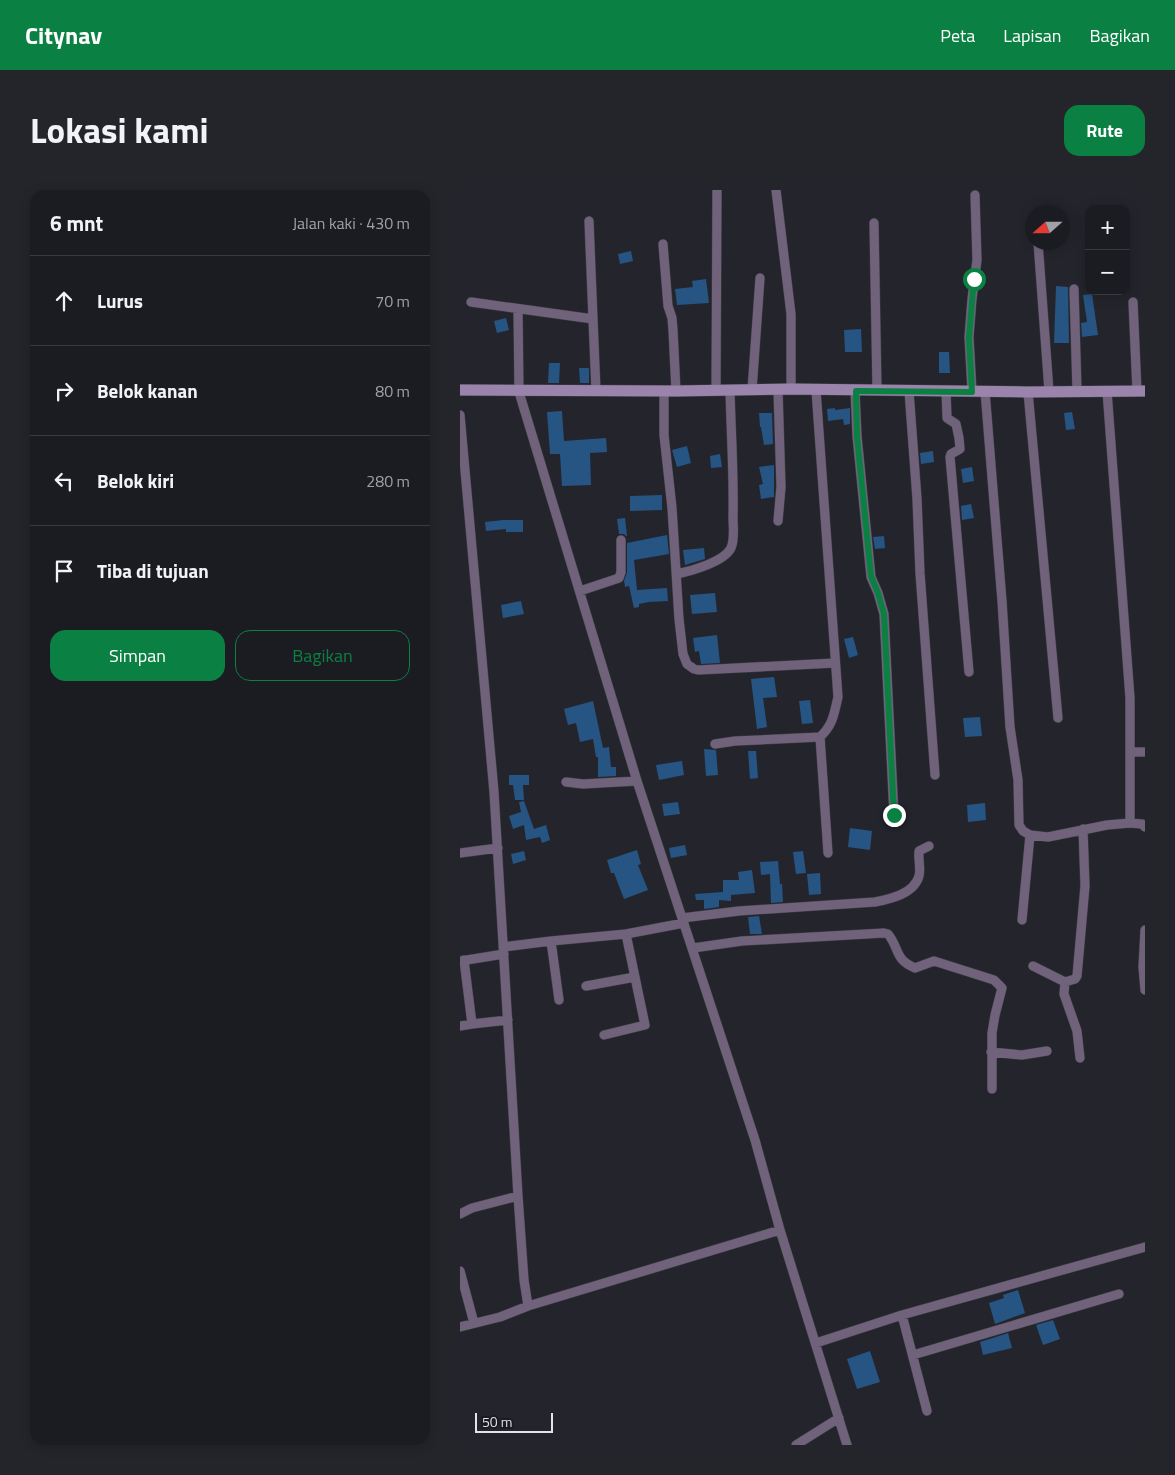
<!DOCTYPE html>
<html lang="id">
<head>
<meta charset="utf-8">
<style>
  body { margin:0; font-family:"Titillium Web",sans-serif; background:#24252a; color:#f1f3f6 }
  .controls { position:absolute; right:15px; top:15px; display:grid; overflow:hidden; border-radius:10px; box-shadow:0 2px 12px #0003 }
  .controls button { width:45px; height:45px; display:grid; place-items:center; padding:0; border:0; border-bottom:1px solid #393a3f; background:#1b1c21; color:#f1f3f6; font:25px sans-serif }
  .compass { position:absolute; left:565px; top:15px; width:45px; height:45px; border-radius:50%; background:#1b1c21; box-shadow:0 2px 12px #0003; rotate:249deg }
  .scale { position:absolute; left:15px; bottom:12px; width:78px; box-sizing:border-box; padding-left:5px; border:2px solid #e3e3e9; border-top:0; font-size:14px; line-height:18px; white-space:nowrap; color:#e3e3e9; -webkit-text-stroke:4px #1a1b23; paint-order:stroke }
  .stop { position:absolute; width:15px; height:15px; margin:-11px; border:4px solid #0b8043; border-radius:50%; background:#fff }
  .stop.end { background:#0b8043; border-color:#fff; box-shadow:0 1px 5px #0008 }
  .list { margin:0; padding:0; list-style:none }
  h2 { display:flex; justify-content:space-between; align-items:center; height:65px; margin:0; padding:0 20px; font-size:21px }
  h2 small { font-size:16px; font-weight:400; color:#a0a1a5 }
  .list li { display:grid; grid-template-columns:32px 1fr auto; gap:15px; align-items:center; box-sizing:border-box; height:90px; padding:0 20px; border-top:1px solid #393a3f }
  .list b { display:block; font-size:19px; white-space:nowrap }
  .list em { font-size:16px; font-style:normal; color:#a0a1a5 }
  .actions { display:flex; gap:10px; padding:15px 20px }
  .actions a { flex:1; padding:11px 0; border:1px solid #0b8043; border-radius:15px; text-align:center; font-size:18px; color:#0b8043 }
  .actions .main { background:#0b8043; color:#fff }
  .icon { flex:none; width:28px; height:28px; fill:none; stroke:currentColor; stroke-width:2; stroke-linecap:round; stroke-linejoin:round }
  .map { position:relative; flex:none; width:685px; height:1255px; overflow:hidden; border-radius:15px }
  header { display:flex; align-items:center; gap:30px; box-sizing:border-box; height:70px; padding:0 25px; background:#0b8043; color:#fff }
  header strong { font-size:24px }
  nav { display:flex; gap:28px; margin-inline-start:auto; font-size:18px }
  .intro { display:flex; align-items:center; justify-content:space-between; box-sizing:border-box; height:120px; padding:0 30px }
  h1 { margin:0; font-size:35px }
  .button { padding:12px 22px; border-radius:15px; background:#0b8043; color:#fff; font-size:18px; font-weight:700 }
  main { display:flex; gap:30px; padding:0 30px }
  aside { flex:1; background:#1b1c21; border-radius:15px; box-shadow:0 2px 12px #0003 }
  .map>svg:first-child { display:block }
</style>
</head>
<body>
<header>
<strong>Citynav</strong>
<nav><a>Peta</a><a>Lapisan</a><a>Bagikan</a></nav>
</header>
<div class="intro"><h1>Lokasi kami</h1><a class="button">Rute</a></div>
<main>
<aside>
<h2>6 mnt<small>Jalan kaki · 430 m</small></h2>
<ul class="list">
<li><svg class="icon" aria-label="ahead" viewBox="0 0 24 24"><path d="M12 20V5M6 11l6-6 6 6"/></svg><div><b>Lurus</b></div><em>70 m</em></li>
<li><svg class="icon" aria-label="right" viewBox="0 0 24 24"><path d="M7 20v-9h11M14 6l5 5-5 5"/></svg><div><b>Belok kanan</b></div><em>80 m</em></li>
<li><svg class="icon" aria-label="left" viewBox="0 0 24 24"><path d="M17 20v-9H6M10 6l-5 5 5 5"/></svg><div><b>Belok kiri</b></div><em>280 m</em></li>
<li><svg class="icon" aria-label="arrive" viewBox="0 0 24 24"><path d="M6 21V4h12l-3 4 3 4H6"/></svg><div><b>Tiba di tujuan</b></div></li>
</ul>
<div class="actions"><a class="main">Simpan</a><a>Bagikan</a></div>
</aside>
<div class="map">
<svg width="685" height="1255" viewBox="0 0 685 1255">
  <rect width="100%" height="100%" fill="#24252c"/>
  <path fill="#265483" d="M171,61l2,10 -13,3 -2,-10z
    M246,89l3,24 -32,2 -2,-16 18,-2 -1,-6z
    M596,96l12,1 1,56h-15z
    M632,104l6,41 -16,2 -1,-14 6,-1 -4,-27z
    M46,128l3,12 -12,3 -3,-12z
    M401,139l1,23h-17l-1,-22z
    M479,162h10l1,21h-11z
    M89,173h11l-1,20h-11z
    M119,178h10v15h-9z
    M375,218v2l15,-2v16l-6,1 -1,-6 -15,2 -1,-12z
    M102,221l2,30 42,-3 1,14 -17,1 1,32 -29,1 -2,-32h-10l-3,-42z
    M612,222l3,17 -9,1 -2,-17z
    M299,223h13l1,31 -9,1 -3,-18h-1z
    M227,256l4,17 -14,4 -5,-17z
    M473,261l1,11 -13,2 -1,-11z
    M260,264l2,13 -11,1 -1,-12z
    M314,275v32l-13,2 -2,-14 4,-1 -4,-17z
    M512,277l2,14 -11,2 -2,-14z
    M202,305v15l-32,1v-15z
    M511,314l3,14 -12,2 -1,-14z
    M165,328l2,18h-1l-2,-2h-5l-2,-15z
    M43,330h20v12h-17v-3l-20,2 -1,-9z
    M207,345l2,19 -35,6 3,30 30,-2 1,13 -19,1 -10,2v3l-5,1 -5,-22 -4,1 -1,-6 3,-9v-29z
    M424,346l1,12 -10,1 -2,-12z
    M244,358l1,11 -20,6 -2,-15z
    M255,403l2,19 -25,2 -2,-19z
    M61,411l3,13 -21,4 -2,-13z
    M257,445l3,28 -19,1 -2,-13 -4,1 -2,-14z
    M393,447l5,18 -9,3 -5,-19z
    M314,487l3,20 -14,1 4,29 -10,2 -6,-50z
    M350,510l3,23 -11,1 -3,-23z
    M133,511l10,47 6,-1 2,20h5v9l-18,1v-20h-2l-3,-18 -13,3 -4,-19 -8,2 -4,-16z
    M520,527l2,19 -17,1 -2,-19z
    M244,559l12,1 2,25 -12,1z
    M288,561h8l2,27 -8,1z
    M222,571l2,14 -25,5 -3,-15z
    M49,585h20v10h-6l1,15h-9l-2,-15h-4z
    M64,611l10,28 12,-4 4,15 -8,3 -2,-6 -14,3 -2,-15 -11,4 -4,-13 12,-4 -2,-10z
    M218,612l2,12 -16,2 -2,-12z
    M525,613l1,17 -18,2 -1,-17z
    M390,638l22,3 -2,19 -22,-3z
    M225,655l2,10 -16,3 -2,-10z
    M177,660l4,14 -3,1 10,25 -24,9 -10,-26h-3l-4,-13z
    M64,661l2,9 -13,4 -2,-10z
    M343,661l3,22 -10,1 -3,-22z
    M318,671l2,23h2l1,18 -12,1 -1,-29 -9,1 -1,-13z
    M292,680l3,23 -24,2v6l-12,-1v7l-15,2v-9h-8l-1,-6 28,-2v-12h16l-1,-8z
    M360,683l1,21 -12,1 -2,-21z
    M299,726l3,18h-12l-2,-17z
    M558,1100l7,23 -30,11 -6,-21 15,-5 -1,-3z
    M593,1130l7,19 -17,6 -7,-20z
    M548,1143l4,15 -29,7 -3,-13z
    M410,1161l10,31 -23,7 -10,-30z"/>
  <g fill="none" stroke-linecap="round" stroke-linejoin="round">
    <defs>
      <path id="street" d="M316,0l15,124v75
        M129,31l4,98
        M414,33l3,167
        M578,52l11,149
        M203,54l5,62 4,12 1,12 3,61
        M614,99l3,102
        M11,112l122,17 3,72
        M673,112l4,89
        M58,119l1,83 118,389 118,359 25,90 67,215
        M256,200l1,-200
        M292,200l8,-112
        M318,200l3,97 -3,34
        M204,201v44l8,73 7,111 4,35 4,10 7,5 4,1 137,-7
        M395,201l2,45 14,141 7,16 6,21 10,201
        M449,201l8,108 3,74 15,202
        M486,201l1,27 9,6 3,14 1,11 -9,5 -1,3 19,215
        M512,201l-3,-54 3,-38 5,-39 -2,-65
        M525,201l17,210 8,126 8,53 1,45 4,6 7,4 18,2 59,-12 23,-2v-125l-23,-307
        M568,202l30,326
        M0,225l34,377 24,404 6,84 4,26
        M217,384c14,-3 47,-12 54,-26 4,-9 2,-22 2,-31 1,-42 -2,-84 -3,-127
        M120,401l39,-13 2,-6v-32
        M360,547l8,116
        M255,554l20,-3 85,-4c13,-12 14,-23 18,-40l-22,-307
        M670,562h15
        M106,592l17,2 54,-3
        M670,633l12,1 3,3
        M0,663l38,-5
        M222,728l57,-7 136,-9c15,-3 39,-8 44,-26 2,-8 -1,-17 0,-25l10,-5
        M562,730l8,-85
        M685,740l-2,37 2,23
        M91,751l8,59
        M43,757l48,-6 75,-7 58,-11
        M233,758l49,-7 142,-8 4,1c12,15 6,25 27,34l19,-7 60,19 8,8 -7,27 -3,18v56
        M0,771l44,-7
        M573,776l32,16 -1,12 13,37 3,27
        M605,792l10,-3 2,-3 8,-90 -2,-57
        M126,796l49,-9
        M12,834l36,-4
        M0,836l12,-2 -8,-64
        M144,845l41,-10 -19,-91
        M531,862l31,3 25,-4
        M0,1024l12,-6 46,-12
        M0,1081l14,52
        M442,1125l25,96
        M0,1137l40,-10 28,-11 252,-76
        M356,1153l86,-28 243,-68
        M453,1165l206,-61
        M336,1255l43,-27"/>
      <path id="secondary" d="M0,200l216,1 115,-2 237,3 117,-1"/>
    </defs>
    <use href="#street" stroke="#3f4046" stroke-width="10"/>
    <use href="#secondary" stroke="#3f4046" stroke-width="12"/>
    <use href="#street" stroke="#70627b" stroke-width="9"/>
    <use href="#secondary" stroke="#9b84ab" stroke-width="11"/>
  </g>
  <g fill="none" stroke-linecap="round" stroke-linejoin="round">
    <path stroke="#0b8043" stroke-width="6" d="M434,625l-10,-201 -6,-21 -7,-17 -14,-140 -1,-45 116,1 -3,-55 5,-58"/>
  </g>
</svg>
<div class="controls">
<button>+</button>
<button>−</button>
</div>
<svg class="compass" viewBox="-18 -18 36 36"><path d="M0-13l5 13h-10z" fill="#e53935"/><path d="M0 13l5-13h-10z" fill="#a0a1a5"/></svg>
<div class="scale">50 m</div>
<div class="stop" style="left:514px;top:89px"></div>
<div class="stop end" style="left:434px;top:625px"></div>
</div>
</main>
</body>
</html>
